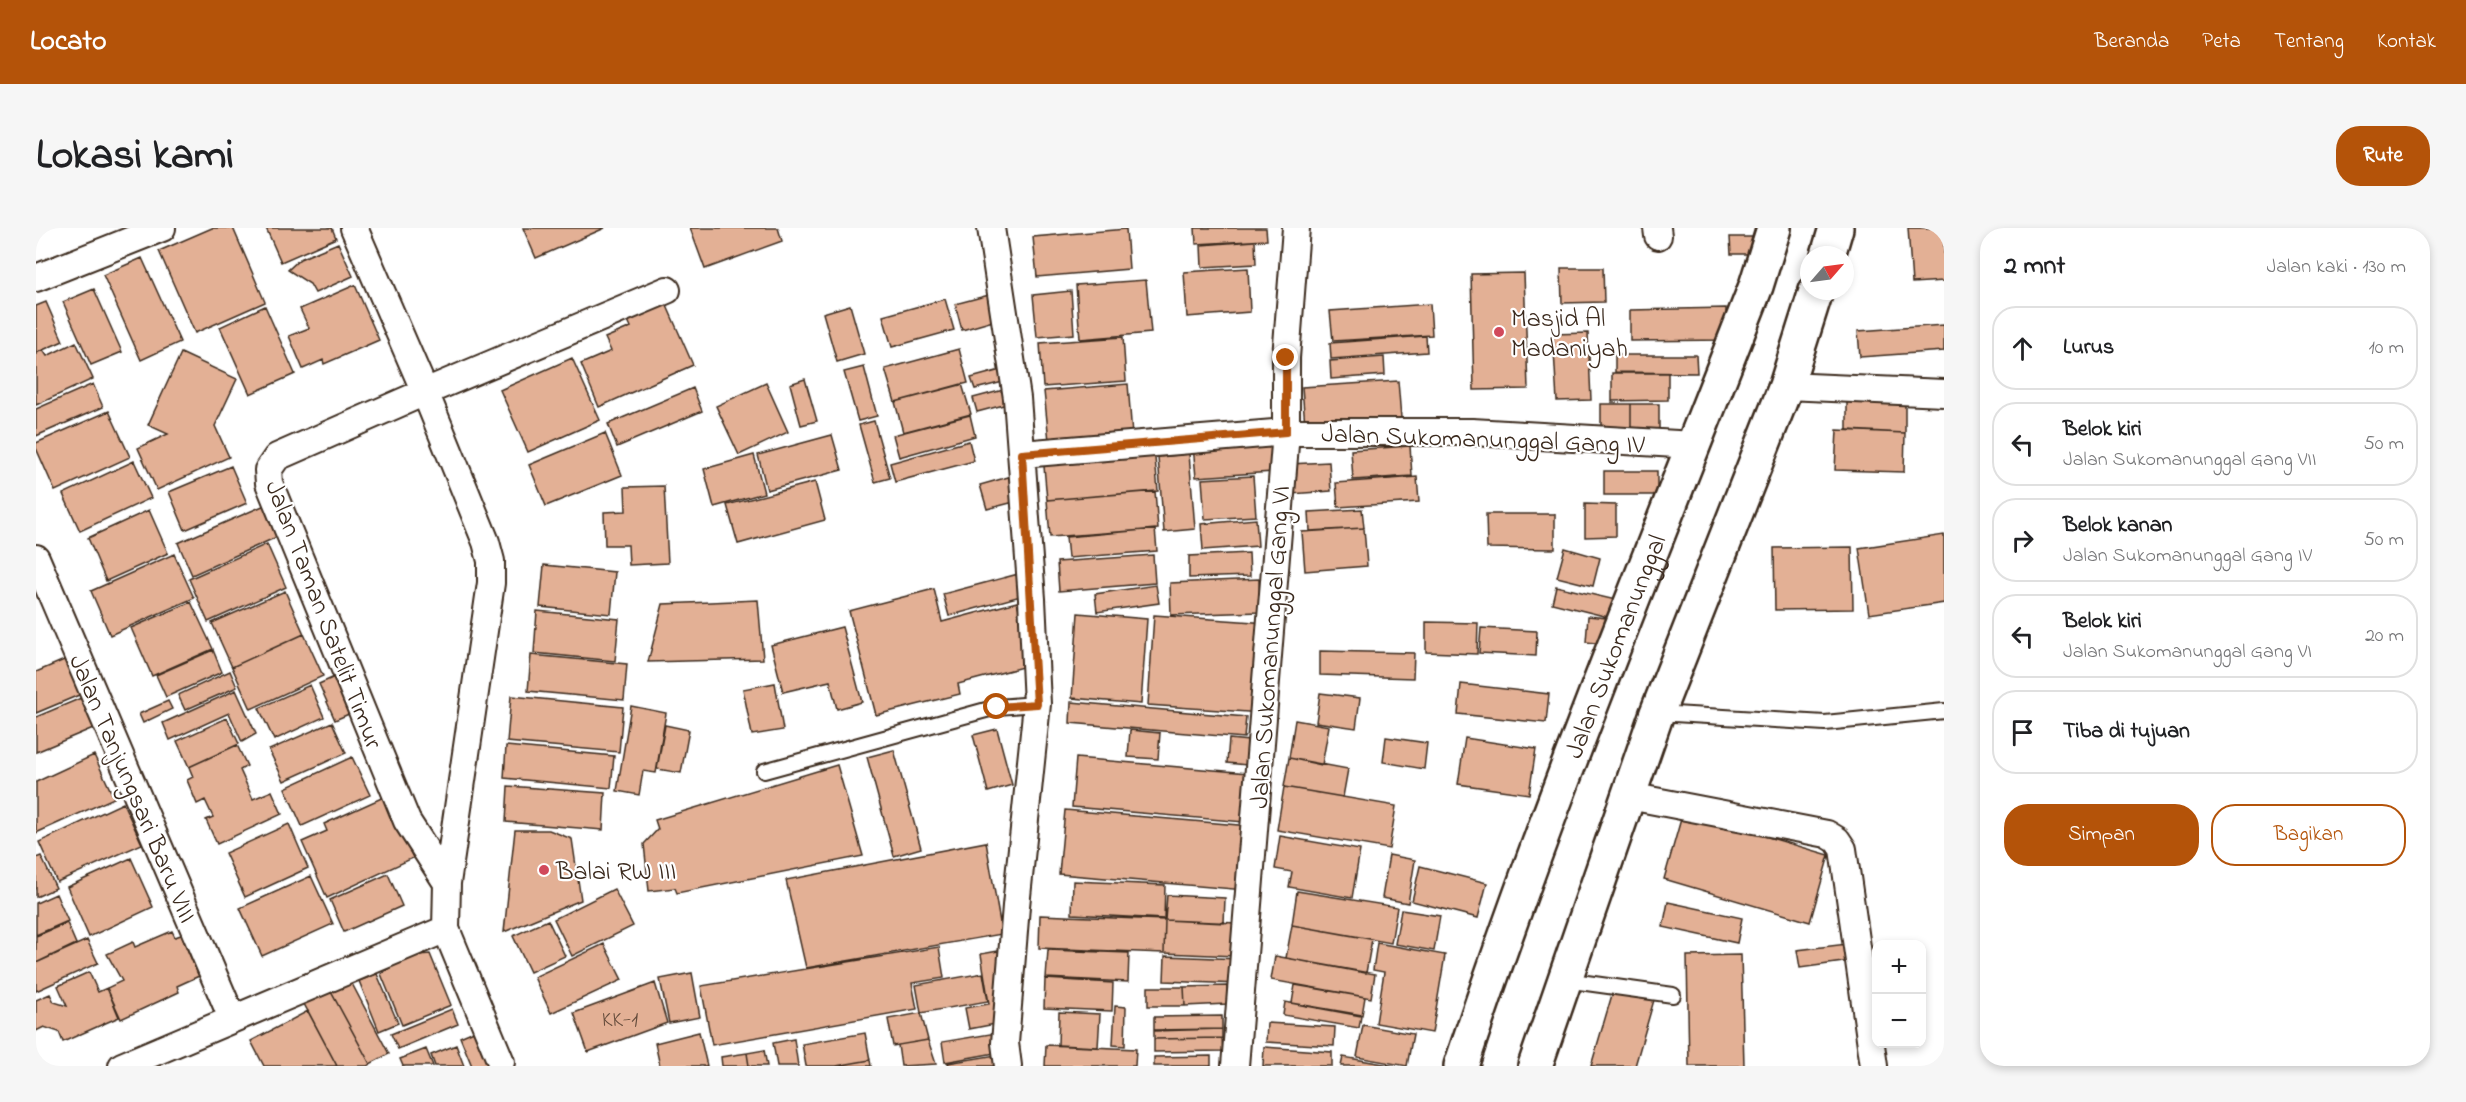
<!DOCTYPE html>
<html lang="id">
<head>
<meta charset="utf-8">
<style>
  body { margin:0; font-family:"Indie Flower",sans-serif; background:#f6f6f6; color:#202124 }
  .controls { position:absolute; right:18px; bottom:18px; display:grid; overflow:hidden; border-radius:12px; box-shadow:0 3px 9px #0003 }
  .controls button { width:54px; height:54px; display:grid; place-items:center; padding:0; border:0; border-bottom:2px solid #e0e0e0; background:#fff; color:#202124; font:30px sans-serif }
  .compass { position:absolute; left:1764px; top:18px; width:54px; height:54px; border-radius:50%; background:#fff; box-shadow:0 3px 9px #0003; rotate:62deg }
  .stop { position:absolute; width:18px; height:18px; margin:-14px; border:4px solid #b45309; border-radius:50%; background:#fff }
  .stop.end { background:#b45309; border-color:#fff; box-shadow:0 2px 6px #0008 }
  .list { margin:0; padding:0; list-style:none }
  h2 { display:flex; justify-content:space-between; align-items:center; height:78px; margin:0; padding:0 24px; font-size:26px }
  h2 small { font-size:20px; font-weight:400; color:#757577 }
  .list li { display:grid; grid-template-columns:39px 1fr auto; gap:18px; align-items:center; box-sizing:border-box; height:84px; margin:0 12px 12px; padding:0 12px; border:2px solid #e0e0e0; border-radius:24px }
  .list b { display:block; font-size:22px; white-space:nowrap }
  .list p { margin:0; font-size:20px; white-space:nowrap; color:#757577 }
  .list em { font-size:20px; font-style:normal; color:#757577 }
  .actions { display:flex; gap:12px; padding:18px 24px }
  .actions a { flex:1; padding:14px 0; border:2px solid #b45309; border-radius:24px; text-align:center; font-size:21px; color:#b45309 }
  .actions .main { background:#b45309; color:#fff }
  .icon { flex:none; width:33px; height:33px; fill:none; stroke:currentColor; stroke-width:2; stroke-linecap:round; stroke-linejoin:round }
  .map { position:relative; flex:none; width:1908px; height:838px; overflow:hidden; border-radius:24px }
  header { display:flex; align-items:center; gap:36px; box-sizing:border-box; height:84px; padding:0 30px; background:#b45309; color:#fff }
  header strong { font-size:28px }
  nav { display:flex; gap:33px; margin-inline-start:auto; font-size:21px }
  .intro { display:flex; align-items:center; justify-content:space-between; box-sizing:border-box; height:144px; padding:0 36px }
  h1 { margin:0; font-size:42px }
  .button { padding:15px 27px; border-radius:24px; background:#b45309; color:#fff; font-size:21px; font-weight:700 }
  main { display:flex; gap:36px; padding:0 36px }
  aside { flex:1; background:#fff; border-radius:24px; box-shadow:0 3px 9px #0003 }
  .map>svg:first-child { display:block }
</style>
</head>
<body>
<header>
<strong>Locato</strong>
<nav><a>Beranda</a><a>Peta</a><a>Tentang</a><a>Kontak</a></nav>
</header>
<div class="intro"><h1>Lokasi kami</h1><a class="button">Rute</a></div>
<main>
<div class="map">
<svg width="1908" height="838" viewBox="0 0 1908 838">
  <rect width="100%" height="100%" fill="#fff"/>
  <filter id="ink" filterUnits="userSpaceOnUse"><feTurbulence type="fractalNoise" baseFrequency=".0167" numOctaves="2"/><feDisplacementMap in="SourceGraphic" scale="12" xChannelSelector="R" yChannelSelector="G"/><feConvolveMatrix kernelMatrix="1 2 1 2 8 2 1 2 1" color-interpolation-filters="sRGB"/></filter>
  <g filter="url(#ink)">
    <path fill="#e3b095" stroke="#3b2a1e" stroke-width="1.5" d="M176,0h21l32,74 -70,31 -36,-82z
      M230,0h66l4,10 -55,24z
      M487,0h82l-69,30z
      M654,0h88l4,13 -77,28z
      M1159,0h71l1,12 -71,4z
      M1872,0h36v53l-32,2z
      M1090,1l3,40 -92,8 -4,-40z
      M1694,9h26v17h-25z
      M1219,13l1,23 -54,3 -1,-22z
      M302,15l15,33 -38,17 -5,-9 -22,-14 12,-11z
      M106,30l38,84 -39,18 -38,-85z
      M1212,40l2,44 -63,5 -3,-45z
      M1525,40h42l1,34 -42,1z
      M1488,45l4,116 -54,1 -3,-116z
      M1110,52l5,53 -71,6 -4,-54z
      M319,57l24,55 -55,24 -1,-4 -20,9 -14,-33 20,-8 -9,-19z
      M58,61l28,63 -31,13 -28,-63z
      M1035,63l3,43 -37,3 -4,-42z
      M957,66l7,25 -38,11 -7,-26z
      M628,71l29,66 -94,42 -18,-43 30,-13 -6,-13 26,-11 -5,-11z
      M909,71l9,31 -62,17 -9,-31z
      M10,74l17,39 -27,12v-47z
      M1394,76l2,31 -99,6 -3,-30z
      M814,77l14,49 -27,8 -14,-49z
      M229,78l30,68 -45,20 -30,-67z
      M1690,80v32l-96,1v-31z
      M1908,97v26l-84,6 -2,-26z
      M1552,105l3,67 -34,1 -4,-67z
      M1390,108l1,16 -96,7 -1,-16z
      M1087,109l3,44 -83,6 -3,-44z
      M40,114l17,37 -57,26v-52l7,-3 4,6z
      M923,121l9,34 -73,19 -10,-33z
      M145,125l56,26 -22,47 14,31 -72,33 -19,-42 30,-14 -20,-9z
      M1579,127h81l1,18 -82,-1z
      M1348,129l1,18 -54,4 -1,-18z
      M536,130l28,62 -72,32 -28,-62z
      M828,139l13,49 -19,5 -14,-49z
      M972,140l3,12 -36,9 -4,-11z
      M1576,145h56v27l-56,1z
      M769,151l12,42 -16,4 -11,-41z
      M1362,153l3,37 -96,7 -3,-38z
      M730,155l22,49 -49,23 -23,-49z
      M57,156l10,23 -67,29v-27z
      M926,156l9,30 -68,18 -8,-30z
      M1092,156l4,51 -83,6 -5,-50z
      M657,160l9,23 -85,36 -9,-23z
      M975,160l4,14 -38,10 -4,-14z
      M1811,166h58v39l-58,-3z
      M1565,176h30v27l-30,3z
      M1595,176h28v27h-28z
      M73,183l21,46 -75,34 -19,-43v-5z
      M934,187l5,21 -76,21 -6,-22z
      M838,193l16,57 -15,4 -16,-57z
      M1801,202l68,3 -1,39 -69,-2z
      M569,205l17,42 -76,31 -17,-41z
      M796,207l10,35 -75,20 -9,-35z
      M1235,212l2,32 -77,5 -3,-31z
      M933,213l5,20 -79,21 -5,-19z
      M1374,218l2,30 -59,4 -2,-30z
      M1118,219l4,44 -111,9 -4,-45z
      M1153,226l6,75 -31,3 -6,-75z
      M718,227l10,38 -50,14 -10,-38z
      M98,233l17,37 -71,33 -17,-37z
      M1293,234l2,29 -40,3 -2,-30z
      M195,238l16,37 -62,27 -16,-38z
      M1568,243h53v24h-53z
      M976,248l6,25 -31,8 -7,-24z
      M1217,248l3,40 -51,3 -3,-40z
      M1381,249l2,25 -81,5 -2,-24z
      M779,254l10,38 -87,24 -11,-39z
      M628,258l4,77 -39,2 -1,-20h-23l-1,-33 22,-1 -1,-24z
      M1119,263l3,38 -108,8 -3,-37z
      M1549,276l31,1v31l-31,1z
      M229,277l14,31 -87,39 -14,-32z
      M1326,281l2,19 -54,3 -1,-19z
      M113,282l19,43 -62,28 -18,-43z
      M1450,286h69v35l-68,-1z
      M1220,291l2,27 -55,4 -2,-26z
      M1328,300l3,38 -62,5 -3,-39z
      M1119,301l2,22 -89,7 -2,-21z
      M1908,307v68l-75,11 -10,-66z
      M231,316l19,43 -78,35 -19,-43z
      M1816,319l1,62 -78,1 -1,-62z
      M1529,320l35,10 -7,28 -36,-9z
      M1213,325l1,23 -61,2v-22z
      M138,326l20,44 -84,37 -19,-44z
      M1117,327l2,28 -96,8 -2,-29z
      M508,337l71,7 -4,42 -71,-7z
      M986,345l6,21 -79,22 -6,-22z
      M1223,351l1,33 -89,3 -1,-32z
      M1120,357l3,18 -62,9 -2,-18z
      M1520,358l64,15 -4,18 -64,-16z
      M898,361l8,33 75,-20 17,62 -76,20 2,10 -84,21 -27,-104z
      M249,363l19,43 -72,33 -20,-44z
      M722,372l5,59 -115,3 15,-58z
      M155,374l22,47 -61,27 -21,-48z
      M501,383l82,8 -4,42 -81,-8z
      M1042,385l69,6 -6,85 -69,-6z
      M1118,387l114,8 -6,90 -114,-8z
      M1552,388l28,3 -2,26 -28,-3z
      M1390,394l52,1 -1,31 -51,-2z
      M806,399l20,75 -25,7 -7,-28 -47,11 -12,-47z
      M1445,400l56,3 -1,25 -57,-3z
      M268,406l19,42 -72,33 -19,-42z
      M177,422l9,22 -56,25 -10,-22z
      M1284,423l94,2 -1,25 -93,-3z
      M40,427l15,35 -55,23v-41z
      M495,427l96,9 -3,36 -96,-9z
      M194,443l7,16 -52,23 -7,-15z
      M305,446l17,36 -23,10 -16,-36z
      M739,455l8,47 -31,5 -9,-46z
      M1425,456l88,10 -3,29 -88,-9z
      M274,457l14,32 -50,23 -15,-32z
      M200,462l20,44 -14,8 -13,-29 -59,27 -7,-17z
      M57,465l12,30 -69,29v-35z
      M1284,465l40,5 -4,30 -40,-6z
      M475,468l112,11 -4,45 -112,-10z
      M132,473l4,8 -29,14 -4,-9z
      M1035,474l175,15 -2,21 -174,-15z
      M595,478l35,7 -10,60 -13,-2 -4,24 -22,-4z
      M191,490l12,26 -50,23 -12,-26z
      M1259,492l34,6 -7,39 -33,-7z
      M296,494l14,31 -62,28 -15,-31z
      M629,497l24,5 -8,43 -24,-4z
      M961,501l15,56 -24,7 -15,-57z
      M1094,502l30,3 -2,26 -30,-2z
      M1350,509l41,6 -3,26 -41,-7z
      M1429,510l71,11 -7,45 -71,-10z
      M1193,511l20,2 -2,24 -20,-2z
      M201,517l10,21 -7,4 13,29 19,-8 10,23 -65,30 -11,-24 7,-3 -8,-17 -8,4 -10,-24 6,-3 -4,-10z
      M470,518l108,10 -3,32 -107,-10z
      M858,522l27,98 -27,8 -27,-99z
      M58,527l20,43 -78,35v-51z
      M316,529l18,38 -68,31 -17,-38z
      M1040,530l172,15 -4,49 -172,-15z
      M1253,530l59,11 -5,28 -59,-10z
      M801,537l26,91 -186,37 -2,-5 -26,3 -5,-47 14,-15 -3,-9z
      M472,558l97,7 -2,37 -97,-8z
      M1248,559l112,19 -7,43 -112,-19z
      M350,568l27,62 -86,40 -25,-56 25,-11 -3,-7z
      M87,575l19,41 -85,38 -18,-40z
      M1029,582l185,16 -5,64 -186,-16z
      M1647,584l146,43 -19,67 -146,-43z
      M253,596l19,44 -63,29 -20,-44z
      M479,602h34l23,9 9,61 -77,32z
      M1244,608l80,14 -8,48 -63,-11 3,-15 -17,-3z
      M950,614l16,92 -196,34 -20,-88z
      M1353,627l26,5 -7,43 -26,-5z
      M5,628l15,32 -20,9v-39z
      M95,630l22,49 -64,30 -22,-50z
      M1384,638l67,17 -9,35 -66,-17z
      M352,646l14,32 -58,26 -14,-32z
      M275,648l22,48 -71,32 -22,-48z
      M1037,653l92,4 -1,34 -92,-5z
      M578,661l19,37 -61,30 -18,-37z
      M1261,663l100,16 -6,36 -99,-18z
      M20,666l12,27 -32,14v-32z
      M1131,667l58,3 -1,25 -59,-3z
      M1632,674l74,16 -5,25 -74,-16z
      M1365,682l39,6 -6,35 -39,-7z
      M1004,687l125,5 -1,33 -125,-5z
      M512,692l17,36 -35,16 -17,-36z
      M1129,692l72,3 -2,33 -71,-3z
      M31,695l9,21 -40,19v-27z
      M1256,697l80,14 -6,34 -80,-15z
      M136,703l3,6 6,-2 18,41 -22,10 2,6 -58,27 -14,-31 15,-7 -15,-27 26,-12 2,5z
      M51,712l11,23 -62,28v-28z
      M1341,715l68,12 -13,78 -56,-10 8,-51 -11,-2z
      M568,716l18,36 -71,33 -17,-36z
      M1811,716l3,17 -50,7 -3,-18z
      M903,719l5,31 -32,5 5,26 -205,36 -11,-59z
      M968,722l2,72 -37,7 -4,-21 24,-4 -8,-50z
      M1012,722l81,3 -1,29 -82,-4z
      M394,726l21,51 -49,20 -21,-51 26,-18z
      M1705,727l3,111h-55l-2,-110z
      M1129,728l75,3 -1,25 -75,-3z
      M1239,728l100,18 -4,24 -100,-18z
      M53,744l9,20 9,-4 12,29 -56,25 -4,-10 -15,-5 -8,4v-31l14,-6 4,8 13,4 -9,-20z
      M656,745l8,44 -31,6 -9,-44z
      M947,745l5,28 -67,12 -5,-28z
      M341,746l21,49 -19,8 -20,-50z
      M313,750l40,76 -19,10 -41,-76z
      M1009,751l68,4 -1,28 -68,-3z
      M619,755l12,40 -79,29 -14,-39z
      M1259,757l70,12 -3,18 -70,-12z
      M1191,758v18l-42,2 -1,-19z
      M1112,759h36l1,19h-37z
      M293,760l41,76 -3,2h-30l-34,-64z
      M1578,760l40,12 -19,66h-44z
      M1249,774l76,14 -2,12 -76,-13z
      M1079,778l11,1 -1,39 -12,-1z
      M416,781l6,15 -60,25 -7,-15z
      M272,783l29,55h-73l-13,-25z
      M1023,784l41,2 -2,33 -40,-2z
      M885,785l7,27 -35,6 -5,-27z
      M1186,788v13l-68,2v-14z
      M1231,795l68,4 -1,19 -68,-4z
      M1327,797l50,9 -6,32 -50,-9z
      M447,799l9,39h-20l-12,-29z
      M1186,801v9l-68,1v-9z
      M663,804l8,34h-47l-5,-23z
      M966,804l4,19 -61,11 -3,-20z
      M829,805l5,27 -34,6h-30l-4,-22z
      M1186,810l1,13 -69,1v-13z
      M758,811l4,27h-21l-4,-23z
      M892,812l8,24 -35,2 -3,-21z
      M420,817l8,21h-29l-4,-11z
      M1010,817l90,4 -1,17h-90z
      M1228,819l68,5v14h-69z
      M390,821l7,17h-30l-3,-7z
      M728,822l3,16h-18l-2,-13z
      M711,825l2,13h-27l-1,-9z
      M966,826l3,12h-56l-1,-3z
      M1175,828v10h-57v-9z
      M1307,829l52,9h-54z
      M834,832l1,6h-35z"/>
    <g fill="none" stroke-linecap="round" stroke-linejoin="round">
      <defs>
        <path id="lane" d="M1621,485l168,10 119,-12
          M728,543l233,-64 40,-3
          M1529,752l108,15"/>
        <path id="street" d="M318,0l71,164 61,150 5,19v22l-44,300 -1,46 55,133
          M955,0l26,170 15,201 5,105 -21,202 -11,137 3,23
          M1621,0l1,8
          M0,50l126,-50
          M1750,158l158,7
          M986,226l264,-22h186l222,13
          M0,330l196,460
          M1593,568l198,38 10,6 6,9 31,217
          M411,655l-40,-62 -138,-338 -1,-13 9,-13 148,-65 242,-102
          M86,838l324,-137
          M1199,838l51,-634v-74l10,-130"/>
        <g id="secondary">
          <path d="M1792,27l8,-27"/>
          <path id="s1" d="M1425,838c87,-264 194,-521 295,-780l18,-58"/>
          <path d="M1499,838l122,-353 129,-327 30,-95"/>
        </g>
      </defs>
      <use href="#lane" stroke="#3b2a1e" stroke-width="18"/>
      <use href="#street" stroke="#3b2a1e" stroke-width="30"/>
      <use href="#secondary" stroke="#3b2a1e" stroke-width="38"/>
      <use href="#lane" stroke="#fff" stroke-width="14"/>
      <use href="#street" stroke="#fff" stroke-width="26"/>
      <use href="#secondary" stroke="#fff" stroke-width="33"/>
    </g>
  </g>
  <g fill="none" stroke-linecap="round" stroke-linejoin="round" filter="url(#ink)">
    <path stroke="#b45309" stroke-width="8" d="M961,479l40,-3 -15,-250 264,-22v-74"/>
  </g>
  <g fill="#d1495b" stroke="#fff" stroke-width="2">
    <circle cx="1463" cy="104" r="6"/>
    <circle cx="508" cy="642" r="6"/>
  </g>
  <g text-anchor="middle" stroke-width="4.5" stroke-linejoin="round" paint-order="stroke">
    <g font-size="22" fill="#654c3c">
      <text x="584" y="798">KK-1</text>
    </g>
    <g font-size="26" fill="#3b2a1e" stroke="#fff" text-anchor="start">
      <text x="1475" y="98">Masjid Al<tspan x="1475" dy="30">Madaniyah</tspan></text>
      <text x="520" y="651">Balai RW III</text>
    </g>
    <g font-size="26" fill="#3b2a1e" stroke="#fff">
      <text transform="translate(1447 210) rotate(2)" y="9">Jalan Sukomanunggal Gang IV</text>
      <text transform="translate(289 386) rotate(69)" y="9">Jalan Taman Satelit Timur</text>
      <text dy="9" stroke="none"><textPath href="#s1" startOffset="447">Jalan Sukomanunggal</textPath></text>
      <text transform="translate(1233 419) rotate(-86)" y="9">Jalan Sukomanunggal Gang VI</text>
      <text transform="translate(98 560) rotate(67)" y="9">Jalan Tanjungsari Baru VIII</text>
    </g>
  </g>
</svg>
<div class="controls">
<button>+</button>
<button>−</button>
</div>
<svg class="compass" viewBox="-18 -18 36 36"><path d="M0-13l5 13h-10z" fill="#e53935"/><path d="M0 13l5-13h-10z" fill="#757577"/></svg>
<div class="stop" style="left:961px;top:479px"></div>
<div class="stop end" style="left:1250px;top:130px"></div>
</div>
<aside>
<h2>2 mnt<small>Jalan kaki · 130 m</small></h2>
<ul class="list">
<li><svg class="icon" aria-label="ahead" viewBox="0 0 24 24"><path d="M12 20V5M6 11l6-6 6 6"/></svg><div><b>Lurus</b></div><em>10 m</em></li>
<li><svg class="icon" aria-label="left" viewBox="0 0 24 24"><path d="M17 20v-9H6M10 6l-5 5 5 5"/></svg><div><b>Belok kiri</b><p>Jalan Sukomanunggal Gang VII</p></div><em>50 m</em></li>
<li><svg class="icon" aria-label="right" viewBox="0 0 24 24"><path d="M7 20v-9h11M14 6l5 5-5 5"/></svg><div><b>Belok kanan</b><p>Jalan Sukomanunggal Gang IV</p></div><em>50 m</em></li>
<li><svg class="icon" aria-label="left" viewBox="0 0 24 24"><path d="M17 20v-9H6M10 6l-5 5 5 5"/></svg><div><b>Belok kiri</b><p>Jalan Sukomanunggal Gang VI</p></div><em>20 m</em></li>
<li><svg class="icon" aria-label="arrive" viewBox="0 0 24 24"><path d="M6 21V4h12l-3 4 3 4H6"/></svg><div><b>Tiba di tujuan</b></div></li>
</ul>
<div class="actions"><a class="main">Simpan</a><a>Bagikan</a></div>
</aside>
</main>
</body>
</html>
